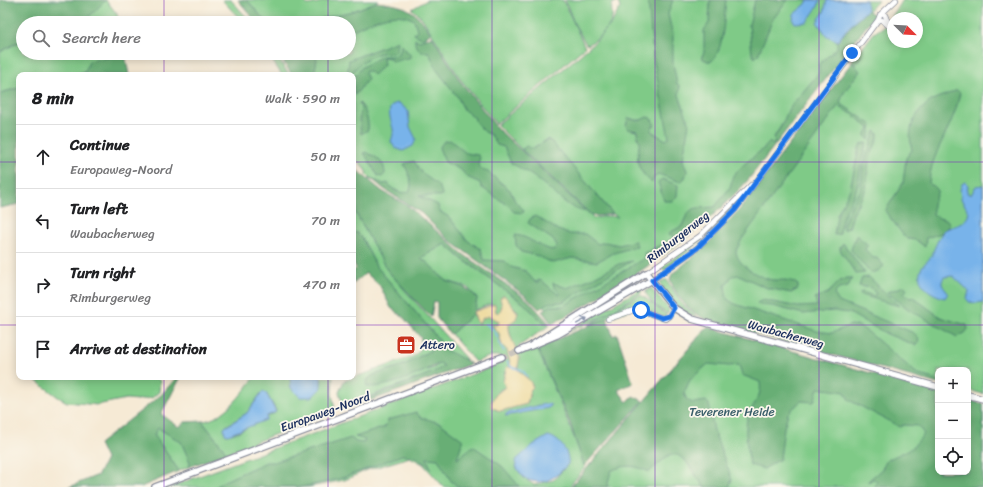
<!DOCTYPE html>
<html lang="en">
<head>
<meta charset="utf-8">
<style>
  body { margin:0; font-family:Sriracha,sans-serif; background:#f6f6f6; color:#202124 }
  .controls { position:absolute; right:12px; bottom:12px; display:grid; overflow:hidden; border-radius:8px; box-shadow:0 2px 10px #0003 }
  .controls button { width:36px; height:36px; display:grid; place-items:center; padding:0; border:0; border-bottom:1px solid #e0e0e0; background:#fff; color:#202124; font:20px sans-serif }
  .compass { position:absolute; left:887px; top:12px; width:36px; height:36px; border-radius:50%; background:#fff; box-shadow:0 2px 10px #0003; rotate:114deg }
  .stop { position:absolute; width:12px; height:12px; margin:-9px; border:3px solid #1a73e8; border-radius:50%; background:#fff }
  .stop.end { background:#1a73e8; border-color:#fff; box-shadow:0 1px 4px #0008 }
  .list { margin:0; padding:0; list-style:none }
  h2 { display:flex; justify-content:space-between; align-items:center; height:52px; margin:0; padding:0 16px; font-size:17px }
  h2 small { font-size:13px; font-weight:400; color:#757577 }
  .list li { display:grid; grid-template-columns:26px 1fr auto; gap:12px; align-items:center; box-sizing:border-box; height:64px; padding:0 16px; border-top:1px solid #e0e0e0 }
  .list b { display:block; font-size:15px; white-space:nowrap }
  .list p { margin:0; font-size:13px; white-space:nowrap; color:#757577 }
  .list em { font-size:13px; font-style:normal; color:#757577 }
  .icon { flex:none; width:22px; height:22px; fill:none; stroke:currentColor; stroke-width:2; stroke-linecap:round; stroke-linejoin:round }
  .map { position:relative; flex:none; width:983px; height:487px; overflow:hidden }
  .search { position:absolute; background:#fff; box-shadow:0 2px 10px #0003; left:16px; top:16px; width:340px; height:44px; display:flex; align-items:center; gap:10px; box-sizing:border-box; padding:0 14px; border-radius:22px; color:#757577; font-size:15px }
  .panel { position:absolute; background:#fff; box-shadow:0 2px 10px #0003; left:16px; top:72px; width:340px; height:308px; border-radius:8px }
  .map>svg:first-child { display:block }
</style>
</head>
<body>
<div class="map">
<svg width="983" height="487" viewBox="0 0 983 487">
  <rect width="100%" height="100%" fill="#fbf7ec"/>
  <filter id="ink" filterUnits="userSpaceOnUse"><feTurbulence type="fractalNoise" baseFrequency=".025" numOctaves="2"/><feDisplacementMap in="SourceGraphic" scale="8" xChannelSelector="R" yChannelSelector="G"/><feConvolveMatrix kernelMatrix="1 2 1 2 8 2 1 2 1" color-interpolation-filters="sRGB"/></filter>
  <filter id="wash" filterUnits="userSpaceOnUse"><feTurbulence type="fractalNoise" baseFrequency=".012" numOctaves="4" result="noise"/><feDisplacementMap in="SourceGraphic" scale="16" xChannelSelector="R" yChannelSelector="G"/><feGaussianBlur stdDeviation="0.9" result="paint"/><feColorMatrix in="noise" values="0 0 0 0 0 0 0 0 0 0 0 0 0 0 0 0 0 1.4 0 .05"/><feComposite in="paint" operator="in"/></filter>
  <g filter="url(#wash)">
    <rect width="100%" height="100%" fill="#f6ead5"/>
    <path fill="#7fca87" stroke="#4d7c72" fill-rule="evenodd" d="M106,0l11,14 2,9h-39l11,-8z
      M222,0h9l21,23h-8z
      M247,0h55l6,5 23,-5h47l-2,2 -23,9 -51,12h-35z
      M427,0h136l22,47 -89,77 -35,-44 -39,-62 -10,-9z
      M565,0h314l-16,17 -79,104 -11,18 2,2 -2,4 -10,5 -23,31 -25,26 -53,48 -103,63 -31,-25 -89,-65 -39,-36 -23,-10 -12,-8 2,-1 -5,-8 -9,-7v-83h-55l-14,-22h65v-30l44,-18 25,13 9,20 26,41 41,51 100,88 15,-2 9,1 -5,-3 -65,-75 -15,10 -10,-1 -1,2 -25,-25 96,-81 18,-20 9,-16 -2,-6 -5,1c-3,6 0,9 -1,15 -1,9 -16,22 -24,27l-2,-1 -12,-21zM631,118l3,2h8l11,6 -2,3 7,8 -13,39c-10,-12 -7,-22 -5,-35l-2,-2 -1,-8 -5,-1z
      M903,0h80v394l-15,-4v-20h-30v12l-233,-67 54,-122 103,-138 -8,9 -2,-3 22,-28 12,-8zM893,18h24v24h-24z
      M23,42v11l102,1 -48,21h-58v13l-19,5v-41l17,-9z
      M267,53h8l14,22h-7z
      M746,192c-22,32 -52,55 -82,79l-2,-4 43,-32z
      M353,208l34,62 80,90c-9,-1 -16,-8 -25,-11l-2,-8 -64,-75 -14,-28 -9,-5z
      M445,244l16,14 62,45 22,21 4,-1 1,2 -31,21 -1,3 5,4 14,-5c17,40 34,79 48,119l-16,20h-125l-21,-23 -13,-7 -43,13 -22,10 -36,7h-139l325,-121 7,-4 -2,-6h-9l-16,6 -24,-28 22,-20 6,10 4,-6 6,-2 10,5 -1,4 -6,1 7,7 3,12 5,5 4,17 -6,4 -2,10 2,6 -7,4 -6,10 2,8 6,2 27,-7 5,-19 -14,-16 1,-11 -7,-16 -3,-14v-4l9,-11v-2l-9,-9 -8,-1 1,5 -3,7 -3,-1 -1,-7 -5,-1 -15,6 2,-12 -10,-11 -20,-6 -27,-23zM547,437l21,27 -14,16 -20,5 -10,-7 -8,-11 17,-22z
      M664,280h3l15,24 14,12 -2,1c-15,-8 -27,-18 -34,-34z
      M651,288l18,21 -1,5 -14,-9 -8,-11v-3z
      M640,289l2,3 -41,25 -38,17z
      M640,295c7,2 19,16 27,20l-3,2 -19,-8 -10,-1 -47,17z
      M707,327l231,65v80h30v-72l15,4v83h-412z
      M420,336l11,14 -27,15 -14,5 -15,17 59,-19 6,-5 4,3 -2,3 -87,33v3l-11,3 -5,-16 5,-11 68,-24c9,-5 11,-11 8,-21z
      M31,377h124l5,4 -1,11 -7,6 -14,2 -12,-1 -29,6 -30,-3 -9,-5z
      M255,377h35l1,11 31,-6 -1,-5h12l-1,16 3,18 -108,42 -25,-32c22,-1 40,-28 53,-44zM261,393h5l10,17 -1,3c-15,5 -31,20 -49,22v-9l21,-13z
      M158,428l23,13 9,21 -1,5 -10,4 -25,-36z"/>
    <path fill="#67ae74" stroke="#416e69" d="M0,0h106l-15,15 -11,8h-57v19l-7,1 -16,9z
      M238,0h9l20,23h-10z
      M648,0h25l-5,14 5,22v26l4,22 3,2 -1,9 10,28 -6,37 4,11 -2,7 -5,4 -22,-8 -4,3 -2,6c-16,-15 -16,-21 -12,-42l-2,-2 -1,-8 -9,-2 -2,-3 2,-8 11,3 8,-4 4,1 4,7 -4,3 1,4 14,8 3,-2 -16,-81z
      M710,0h16c-2,15 -2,55 -16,62l-7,-3 -1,-3 2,-4v-22l5,-7z
      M755,0h33l-15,19 -15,36 -3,3 -3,-4 -3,-29z
      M376,2c29,3 40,7 55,32l-10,4 -7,-4 3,-4 -3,-10c-20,-12 -44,2 -63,11h-2v-8h-47l51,-12z
      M867,10l8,5 -126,164c-53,60 -127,107 -197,145l-10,-13 8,-5h13l82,-48 -1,-5 25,-12 6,-5 -6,-1v-2l13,-7c8,-22 12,-17 33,-19 3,-5 12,-15 15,-20 2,-5 1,-10 5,-14 11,-12 24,-19 35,-31l3,3 2,-4 -2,-2 9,-14 7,-17 30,-35v-9l18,-16v-7z
      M432,36l28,45 37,47 90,84c-18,-2 -31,-18 -45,-29 -10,-8 -20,-14 -31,-20l-7,-16 -7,-2 -6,-10 -6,-3 -9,-9 -2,-6 -10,-7 -7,-14 -21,-27 -7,-17h-8l-6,-8v-5l5,2z
      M398,41l-1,10 -3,2c-17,-3 -34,8 -43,22h-4l2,-15z
      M401,44l11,13 -20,5 -2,-4 -7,-1 1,8 -11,10 -4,-4h-3l-1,2 3,6 -13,16 -2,-5v-12l9,-11 20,-11h13l5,-4z
      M278,53h36l3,6 -3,16h-22z
      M125,54l4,21h-52l8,-3 4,-11z
      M852,62l8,9 -17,23 -3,9 32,22 -3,15 -4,-4 4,-8 -17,-14 -14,-8 -96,133 -6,12c1,14 20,24 32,28 10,3 22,-2 30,6v4l-7,4 -24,-5 -28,-13 -7,1 -7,10 2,13 8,5 82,27 15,2 19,-8 8,1 9,6 47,40 4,3 19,5v4l-228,-63c-21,-8 -31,-21 -40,-41l2,-6 31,-25 37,-40z
      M19,88v116l-19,4v-115z
      M957,90l3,3c-2,7 -3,15 -6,21 -9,25 -24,44 -25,70 12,4 8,9 5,17 -2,4 -1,9 -1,13l6,4 8,2 3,4c-3,9 -15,11 -24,14l-1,9 -9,-7 -8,-1 -4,-3 -19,-25 18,-28 3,-25 6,-8c-5,-20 1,-36 19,-49 7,-5 18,-6 26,-11z
      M359,103c5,2 11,20 9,27l-7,4 -2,-14 2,-12z
      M875,131l3,2v5l-9,23 -3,28 -13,25 -4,14 -6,2v-5l8,-19 10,-17 2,-23z
      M450,140l16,13 12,2 2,3 -2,5 2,5 8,4 22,18 5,11 9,9 -1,3 -9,-1 -8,-8 -25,-17 -1,-4 -13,-6 -6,-7 -16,-8 -6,-14 5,-7z
      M547,140l4,1 62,73 -16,2 -7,-2 -68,-64 4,-4 7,3z
      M867,143c-6,14 -6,27 -9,42 -5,17 -18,30 -18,49l-6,1 3,-20 13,-26 9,-41 2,-4z
      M366,152c10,5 19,9 19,22l-3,3 -4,-1 -14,-23z
      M414,161c3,4 5,9 9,13 7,6 19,11 19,21l-2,1h-21l19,9 1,6 10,6 19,24 13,8 3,11 21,1 6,6 15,4 7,9 5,3v-3l4,1 17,14 1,-2 -6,-6 -1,-4 14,5 25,-10 27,-14 13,-3 -69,41 -14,1 -10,6 -12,-12 -78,-57 -28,-27 -37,-24 -15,-12 14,7 5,-1c4,8 13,11 21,9 5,-9 -1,-20 -5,-28z
      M353,167l29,24 26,15 55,48 65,46 21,23 -4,1 -22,-21 -62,-45 -16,-14 -24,14c9,5 21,21 26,23 14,5 19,5 30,17l-2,12 -2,4 -22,20 -3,-2 -11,-14v-16l-3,-1 -3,16 -44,-47 -34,-62z
      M662,179l16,6 -1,11 -4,5h-9l-6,-19z
      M535,216l23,14 12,4h15l13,10 7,-2 14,3 16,-4 2,5 -26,8 -14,8 -25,-4 -19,5 -18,-8 -14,-3 -5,-7 -1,-10c15,1 26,15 40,15l2,-5 -5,-6 -24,-16 2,-4z
      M356,232l6,6 14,28 64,75 2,8c6,2 25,11 29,15l-96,35 -21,5 80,-32 10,-6 -4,-3c-20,11 -48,24 -72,24l-2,-3 2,-5 5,-4 31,-10 27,-15 -27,-32 -13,-10 -11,-22 -14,-13 -13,11v-13l3,-3 -3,-7v-28z
      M856,235l12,10 -3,4 8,9h4l7,8 -6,5 -8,2 -19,-23z
      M843,243l22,30 -9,1 -16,-24v-3z
      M869,277l30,29 -38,-11 -2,-2 4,-1 10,4 3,-2 -5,-6 -12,-2 3,-8z
      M846,278h6l-4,9 -9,2 -5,5 5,8 75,31 4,4 1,6 -4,2 -28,-11 -38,-21 -15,-2 -31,3 -30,-8 -14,-1 -2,-2 6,-3 35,7 19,-1 -2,-8 13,-5 12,-12z
      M905,286l2,3 -3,5 6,4 3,-1 27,20 27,8 1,4 -3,4 -8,4 -49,-28 -21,-17z
      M607,318l6,18 4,-2 16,49 -15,7 9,12 6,-6 10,5 -59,65 -14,-43 -33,-75z
      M707,327l231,65v80h30v-72l15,4v83h-108l2,-6 -4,-2 -4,3v-2l13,-11 5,-9 25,-12 12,-14 -6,-8 -15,-1 -3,2 -51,-27 -4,-8 -27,-4 -4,14 -13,-1 -13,12 -4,15 -4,31 -16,10 -14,-4c-2,-14 -6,-31 -3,-45 3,-15 16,-21 13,-38l-18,-7 -3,-10 -10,1 -21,-2 -18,16 -6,13 3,7 6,3 13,-2 3,3 5,27 18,49 -3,7h-25l-19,-27 -9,-6 -7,1 -20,17c-13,-7 -25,-8 -38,-1l-4,16h-36z
      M177,377h4l-20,37 18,13 6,-5 17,-1 25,32 -38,14 1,-5 -9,-20 -23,-14 -4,7 25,36 -38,16h-72l29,-12 8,-16 -7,-15 62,-49z
      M416,412l4,5 20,6 23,17 -6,19 16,-13 29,20 17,20 -60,1 -8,-6 -13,-22 -11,-1 4,11 -15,-12 -14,-2 -59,23 -40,9h-87l6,-5 44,-20h8l77,-24 5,4 7,1 2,-3 -10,-3 30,-10 3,-7z"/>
    <path fill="#eeda9e" stroke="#84847e" d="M504,295l14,18 -2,6 -7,5c-1,13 7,21 10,33 1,4 -2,8 -1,13l12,11 3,6 -3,3 -3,14 -27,7 -9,-4c0,-10 7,-14 14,-20l-2,-6 4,-15 3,2 1,-1 -4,-17 -5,-5 -3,-12 -7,-8h6l1,-4 -10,-5 -6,2 -5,6 -5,-12 22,-8 1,8 3,1 3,-7 -2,-8z"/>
    <path fill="#78b3ea" stroke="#4a71a4" d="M808,0h12l-2,6 -11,16 -12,1 -2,-3 1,-6 12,-10z
      M827,0h39l1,10 -21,20 -8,11 -11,-5 -10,-14 7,-10z
      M399,103l9,8 2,16 6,12 -3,7 -10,5 -8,-3 -4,-6c1,-4 3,-9 2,-13 -2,-9 -9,-25 6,-26z
      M965,182l3,3 -1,8 4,2 5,-9 7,-1v117l-7,1 -7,-1 -2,-3 2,-8 -16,-15 -9,1c-5,8 0,10 4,16l-3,5c-13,-3 -32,-14 -23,-31 2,-4 8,-7 10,-12 3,-9 7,-18 12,-25 11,-5 23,-5 25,-18l-8,-13 -1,-9 2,-6z
      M290,377h31v11l-9,9h-12l-9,-9z
      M263,391l3,2 10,19 -9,4 -1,4 -38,15 -3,-1 -1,-6 23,-15z
      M545,404h5l1,2 -3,2 -43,8 2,-3z
      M548,436c11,2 22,17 20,28 -12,13 -23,23 -42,15 -6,-4 -10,-11 -11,-18l18,-16z"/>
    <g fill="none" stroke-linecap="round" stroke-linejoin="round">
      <path stroke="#78b3ea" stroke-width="1.5" d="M486,324c16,10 9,17 18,27
        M507,361l4,6 11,3 5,6"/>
    </g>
  </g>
  <g filter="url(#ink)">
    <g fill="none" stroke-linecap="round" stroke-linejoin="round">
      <path stroke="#cac5bd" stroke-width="5.5" stroke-dasharray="5.5 3" stroke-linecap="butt" d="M502,357l17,-6"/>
      <defs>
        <path id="minor" d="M878,20h4l8,7 2,-2 -5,-5 -3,-7
          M646,273l54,-37 51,-51
          M652,280l45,-32 38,-38 143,-190 2,-5 16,-15
          M608,319l29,-10 28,10 4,-3 5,-8"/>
        <path id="tertiary" d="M532,345l114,-72 28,35 18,11 246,68
          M519,351l38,-16 95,-55
          M968,395l15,4
          M155,487l347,-130"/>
      </defs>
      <use href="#minor" stroke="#888c9a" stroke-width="6"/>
      <use href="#tertiary" stroke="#888c9a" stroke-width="8"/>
      <use href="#minor" stroke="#fff" stroke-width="4.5"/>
      <use href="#tertiary" stroke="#fff" stroke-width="5.5"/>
    </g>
    <defs><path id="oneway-shaft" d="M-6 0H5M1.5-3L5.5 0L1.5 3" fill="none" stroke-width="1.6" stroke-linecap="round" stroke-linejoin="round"/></defs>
    <use stroke="#8d97ae" href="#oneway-shaft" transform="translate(582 321) rotate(-29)"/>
  </g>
  <g fill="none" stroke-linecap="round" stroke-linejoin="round" filter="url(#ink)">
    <path stroke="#1a73e8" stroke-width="5" d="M641,310l21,8 7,-2 5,-8 -22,-28 45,-32 38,-38 117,-157"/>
  </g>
  <path fill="none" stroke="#7b2cbf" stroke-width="1" stroke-opacity="0.55" d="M164,0v23M328,0v23M492,0v487M655,0v487M819,0v487M164,53v22M328,53v22M0,162h19M353,162h630M0,325h19M353,325h630M164,377v110M328,377v110"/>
  <defs>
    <symbol id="office-square" viewBox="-11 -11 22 22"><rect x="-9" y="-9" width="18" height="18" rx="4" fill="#c8321e" stroke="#fbf7ec"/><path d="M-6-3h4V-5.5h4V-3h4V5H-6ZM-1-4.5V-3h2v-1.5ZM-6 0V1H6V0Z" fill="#fff"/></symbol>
  </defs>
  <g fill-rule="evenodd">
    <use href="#office-square" x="395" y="334" width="22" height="22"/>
  </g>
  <g text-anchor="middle" stroke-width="3.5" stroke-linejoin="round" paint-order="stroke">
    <g font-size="12" fill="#1b2f5e" stroke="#fbf7ec">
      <text transform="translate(678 237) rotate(-38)" y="4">Rimburgerweg</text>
      <text transform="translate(786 334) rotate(15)" y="4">Waubacherweg</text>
      <text transform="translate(325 412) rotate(-20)" y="4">Europaweg-Noord</text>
    </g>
    <g font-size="12" fill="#1b2f5e" stroke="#fbf7ec" text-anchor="start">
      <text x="420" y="349">Attero</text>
    </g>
    <g font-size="12" fill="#395e6a" stroke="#fbf7ec">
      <text x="732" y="416">Teverener Heide</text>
    </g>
  </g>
</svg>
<div class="controls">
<button>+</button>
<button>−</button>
<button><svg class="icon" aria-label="locate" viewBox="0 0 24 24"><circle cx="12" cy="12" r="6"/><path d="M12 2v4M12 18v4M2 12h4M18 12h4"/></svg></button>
</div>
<svg class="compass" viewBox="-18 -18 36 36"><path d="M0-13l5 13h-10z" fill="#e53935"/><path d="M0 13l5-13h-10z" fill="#757577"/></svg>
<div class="stop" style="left:641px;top:310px"></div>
<div class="stop end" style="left:852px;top:53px"></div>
<div class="search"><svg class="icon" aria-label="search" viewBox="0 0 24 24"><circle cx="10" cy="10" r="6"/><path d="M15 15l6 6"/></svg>Search here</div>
<section class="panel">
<h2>8 min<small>Walk · 590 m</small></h2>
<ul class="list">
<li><svg class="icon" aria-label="ahead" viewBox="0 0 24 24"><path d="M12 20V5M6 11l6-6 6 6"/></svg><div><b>Continue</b><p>Europaweg-Noord</p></div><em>50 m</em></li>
<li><svg class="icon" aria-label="left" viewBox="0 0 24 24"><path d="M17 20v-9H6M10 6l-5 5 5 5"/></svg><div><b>Turn left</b><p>Waubacherweg</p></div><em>70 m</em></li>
<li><svg class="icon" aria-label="right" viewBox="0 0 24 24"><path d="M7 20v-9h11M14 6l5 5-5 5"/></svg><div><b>Turn right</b><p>Rimburgerweg</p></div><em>470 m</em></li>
<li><svg class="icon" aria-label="arrive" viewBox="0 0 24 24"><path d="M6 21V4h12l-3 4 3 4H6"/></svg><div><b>Arrive at destination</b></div></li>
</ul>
</section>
</div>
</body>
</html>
